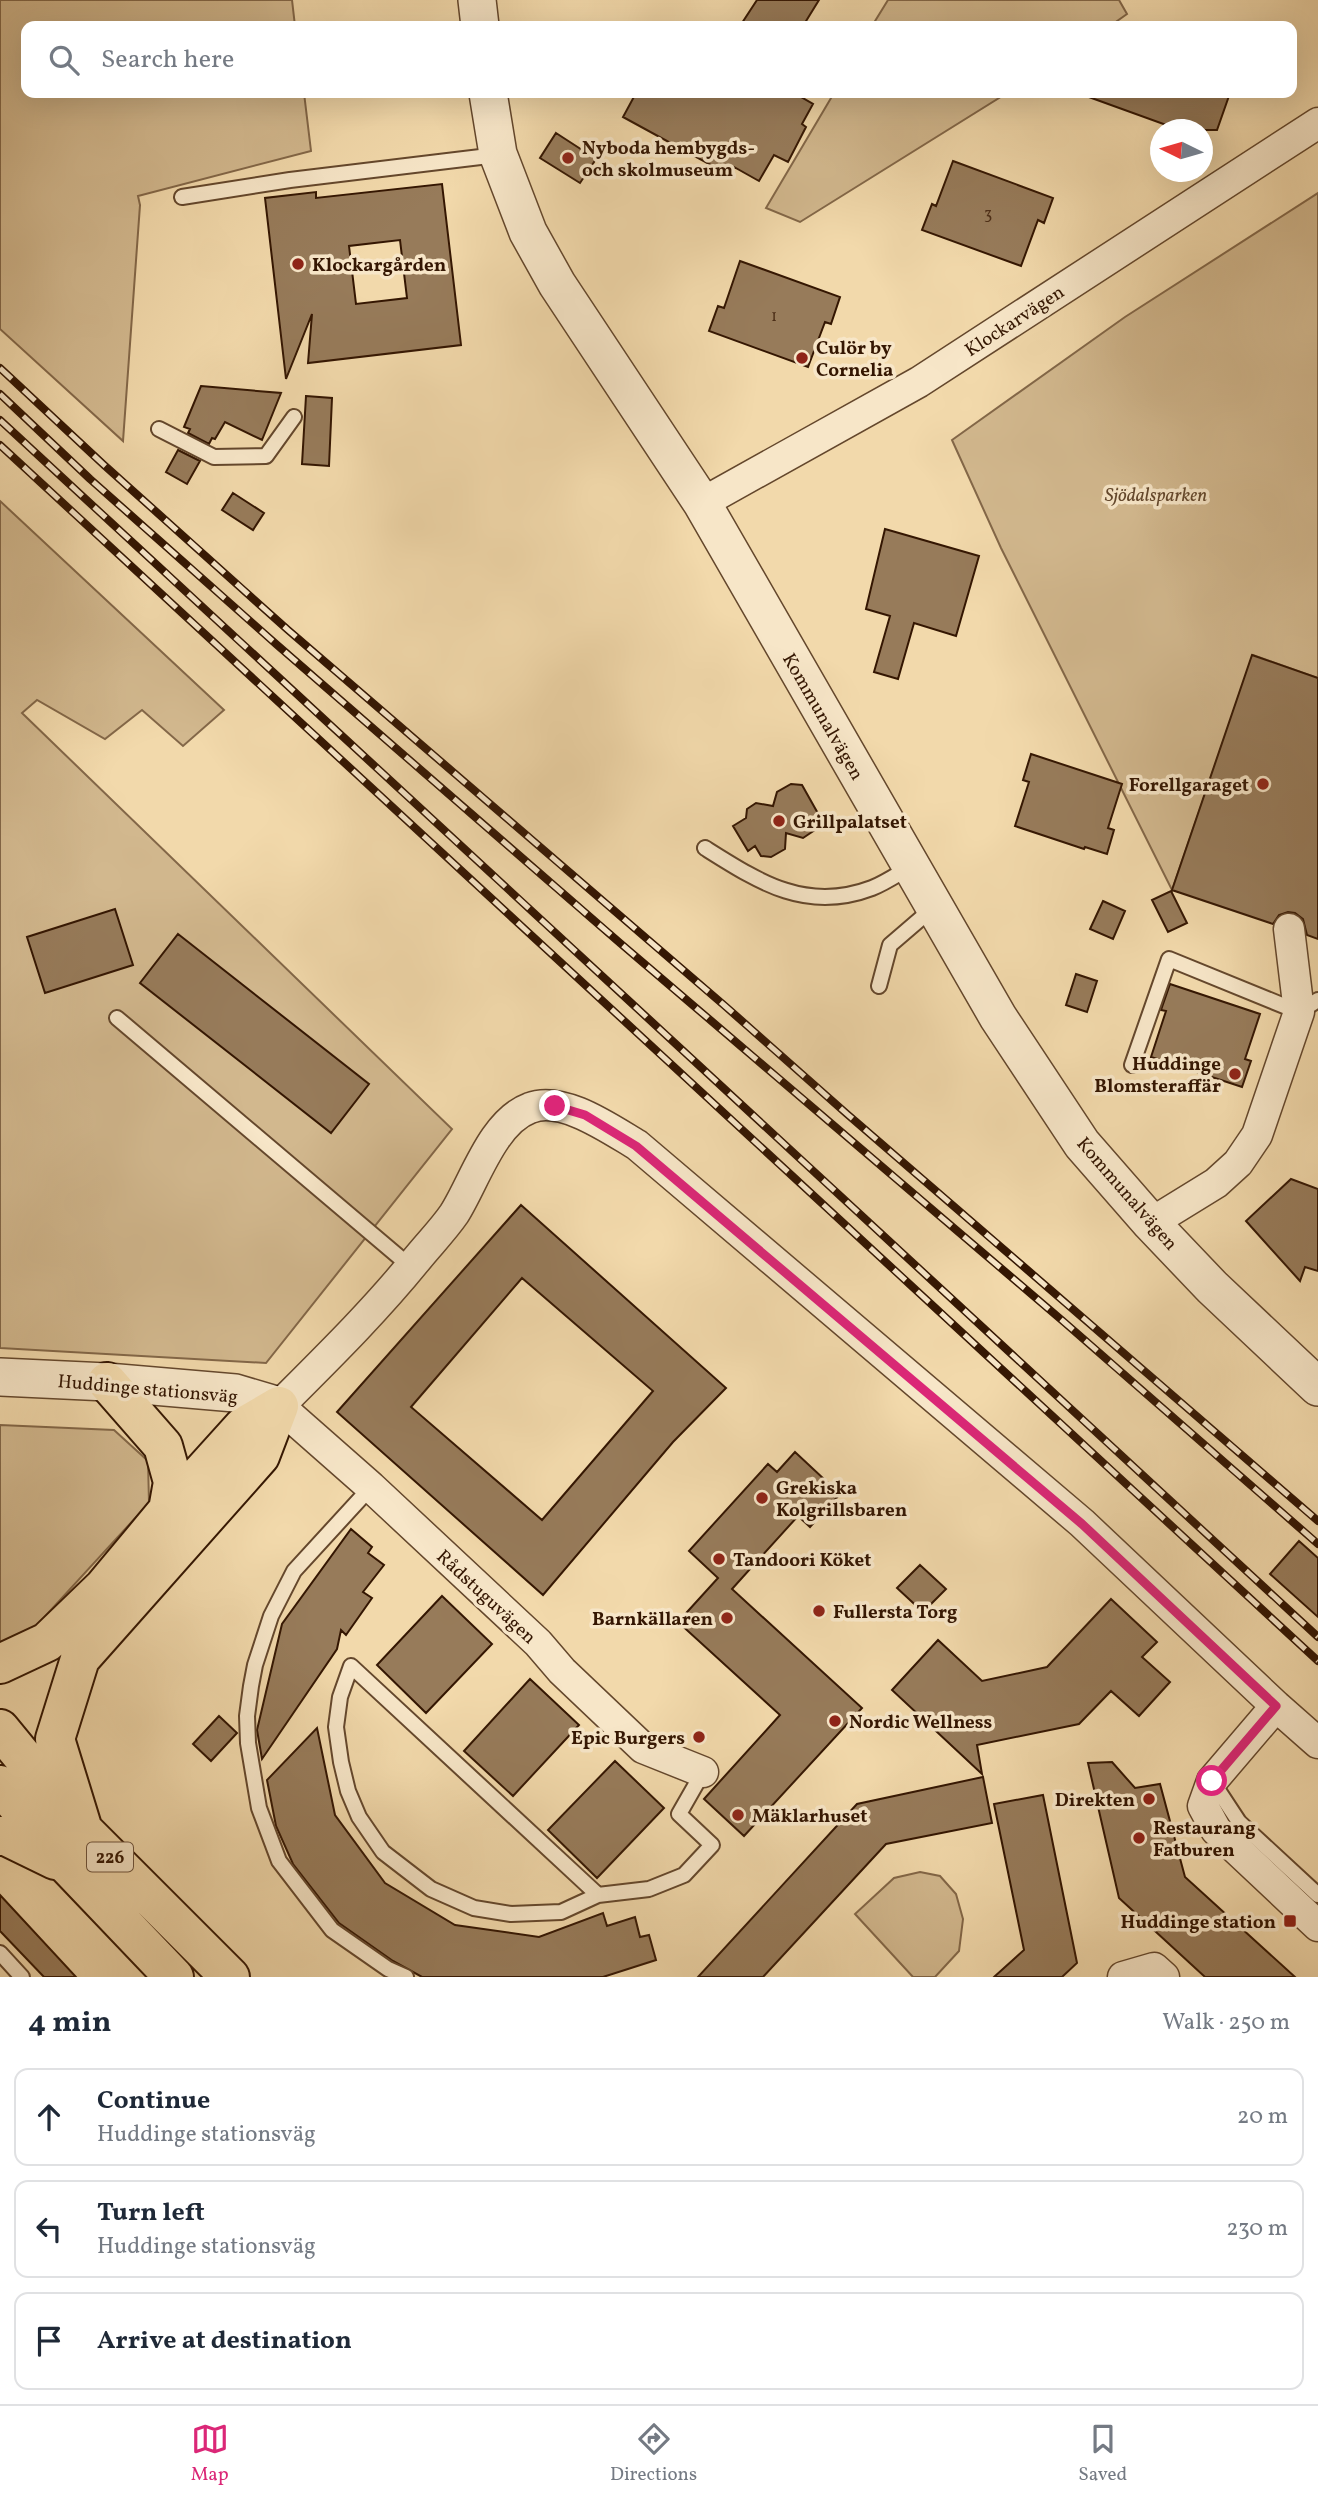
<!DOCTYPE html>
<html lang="en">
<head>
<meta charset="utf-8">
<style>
  body { margin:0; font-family:Vollkorn,serif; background:#f6f6f7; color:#1f2937 }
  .compass { position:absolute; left:1150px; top:119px; width:63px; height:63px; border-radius:50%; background:#fff; box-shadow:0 7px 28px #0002; rotate:275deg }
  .stop { position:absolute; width:21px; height:21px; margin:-16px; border:5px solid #db2777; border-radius:50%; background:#fff }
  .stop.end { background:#db2777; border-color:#fff; box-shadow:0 2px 7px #0008 }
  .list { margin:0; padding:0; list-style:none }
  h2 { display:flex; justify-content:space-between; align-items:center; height:91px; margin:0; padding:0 28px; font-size:30px }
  h2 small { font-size:23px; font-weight:400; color:#747a83 }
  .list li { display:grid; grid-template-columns:46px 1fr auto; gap:21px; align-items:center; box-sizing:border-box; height:98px; margin:0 14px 14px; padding:0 14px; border:2px solid #e0e1e3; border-radius:14px }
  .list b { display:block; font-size:26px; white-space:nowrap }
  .list p { margin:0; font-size:23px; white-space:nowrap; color:#747a83 }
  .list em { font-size:23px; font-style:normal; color:#747a83 }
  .icon { flex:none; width:38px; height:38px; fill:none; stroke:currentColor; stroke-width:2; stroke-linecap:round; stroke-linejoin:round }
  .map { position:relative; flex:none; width:1318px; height:1977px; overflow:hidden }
  .search { position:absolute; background:#fff; box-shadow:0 7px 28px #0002; left:21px; right:21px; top:21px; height:77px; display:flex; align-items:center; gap:18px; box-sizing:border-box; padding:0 24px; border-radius:14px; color:#747a83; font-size:26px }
  .sheet { height:427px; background:#fff }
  nav { display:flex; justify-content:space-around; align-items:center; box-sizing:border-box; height:98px; border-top:2px solid #e0e1e3; background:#fff; font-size:19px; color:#747a83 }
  nav a { display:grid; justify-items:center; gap:4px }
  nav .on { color:#db2777 }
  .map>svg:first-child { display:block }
</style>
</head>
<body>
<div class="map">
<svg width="1318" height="1977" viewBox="0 0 1318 1977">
  <rect width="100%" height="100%" fill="#f2d9ab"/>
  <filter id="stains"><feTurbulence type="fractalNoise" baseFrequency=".00286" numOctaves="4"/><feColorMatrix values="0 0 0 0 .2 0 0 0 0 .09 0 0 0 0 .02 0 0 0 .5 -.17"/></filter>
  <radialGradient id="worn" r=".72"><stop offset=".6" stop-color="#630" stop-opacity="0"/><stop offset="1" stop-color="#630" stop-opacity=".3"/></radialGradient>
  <path fill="#d2b88e" stroke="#836748" stroke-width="2" d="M0,0h292l3,26h-269v67h278l7,58 -173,45 2,9 -17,236 -123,-112z
    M888,0h231l8,14 -17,12h-238z
    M834,93h173l-207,129 -34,-14z
    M1318,193v485l-65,-23 -81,235 -171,-342 -49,-108 173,-123z
    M0,501l224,209 -41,36 -41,-36 -37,29 -68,-39 -15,13 430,416 -186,234 -266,-15z
    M0,1425l114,5 34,31 1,42 -121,132 -28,10z
    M920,1872l20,4 16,18 7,25 -4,32 -24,26h-22l-58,-63 39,-36z"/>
  <path fill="#977b5a" stroke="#341602" stroke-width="2" fill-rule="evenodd" d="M757,0h62l-16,26h-63z
    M636,93h158l19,11 -11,20 4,3 -18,35 -14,-7 -15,26 -25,-14 -5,8 -106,-58z
    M1086,93h144l-13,37h-37l-94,-34z
    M556,133l40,26 -16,24 -40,-25z
    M953,161l100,37 -9,25 -6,-3 -17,46 -99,-36 10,-26 4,2z
    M442,184l19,161 -153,18 4,-49 -26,65 -21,-181 51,-6v6zM400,240l7,58 -51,6 -7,-58z
    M740,261l100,36 -9,27 -6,-2 -17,45 -99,-36 9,-25 6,2z
    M201,386l80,7 -19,47 -37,-18 -10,17 -3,-1 -3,6 -21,-11 2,-4 -6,-2z
    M306,396l26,2 -3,68 -27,-2z
    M178,450l22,11 -13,23 -21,-12z
    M233,493l31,20 -11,17 -31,-20z
    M885,529l94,27 -23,80 -42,-13 -16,56 -24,-7 16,-56 -24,-7z
    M1252,655l66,23v261l-11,-4 -4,-16 -8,-6 -7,-1 -9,3 -6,9 -101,-34z
    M1031,754l91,30 -14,44 6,2 -7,24 -22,-7 -1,2 -69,-23 14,-44 -6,-2z
    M791,784l11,1 18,32 -2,11 -15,10 -17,-5 -1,16 -14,8 -10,-1 -6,-10 -7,5 -15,-25 13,-8 1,-9 9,-6 17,3 4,-14z
    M1171,891l16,32 -19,9 -16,-32z
    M1103,901l22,10 -12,28 -23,-10z
    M115,909l18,56 -88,28 -18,-56z
    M178,934l191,150 -38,49 -191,-150z
    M1076,974l21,7 -10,31 -21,-7z
    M1170,984l90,30 -15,45 6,2 -9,26 -91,-30 15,-46 -5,-1z
    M1291,1179l27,10v82l-13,-4 -5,14 -54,-60z
    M521,1205l205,183 -53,54 -130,153 -206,-183zM522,1278l131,113 -111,129 -131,-113z
    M795,1452l45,42 -30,33 -12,-11 -66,73 130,119 -118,128 -40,-37 76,-84 -102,-93 40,-44 -29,-27 79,-87 9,8z
    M351,1529l21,18 -4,6 16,12 -21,27 9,6 -26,37 -5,-5 -4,19 -75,110 -5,-29 25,-106z
    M1299,1541l19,17v59l-48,-43z
    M920,1565l26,24 -23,23 -26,-24z
    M442,1596l50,48 -66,69 -49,-48z
    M1111,1599l46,43 -15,15 28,25 -31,34 -28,-25 -32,33 -102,21 5,29 -90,-84 46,-50 44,41 65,-14z
    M530,1679l49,46 -66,71 -49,-45z
    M219,1716l18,17 -26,28 -18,-17z
    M317,1728l18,87 50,68 70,42 84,12 64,-24 4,13 28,-9 5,20 9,-2 7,25 -53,17h-181l-29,-16 -54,-38 -46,-59 -17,-38 -9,-46z
    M615,1761l49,47 -67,70 -49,-48z
    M1112,1762l23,26 25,-4 25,93 110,100h-90l-86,-79 -31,-135z
    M983,1777l9,46 -106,21 -123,133h-65l159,-173z
    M1043,1795l34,168 -15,14h-68l30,-27 -30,-146z
    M0,1895l76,82h-32l-44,-46z"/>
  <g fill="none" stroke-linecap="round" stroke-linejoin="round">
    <defs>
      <path id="service" d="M182,197l108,-17 207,-25
        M159,429l55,28 52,-1 28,-39
        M705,848c54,34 101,65 167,40 13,-5 26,-14 38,-21
        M879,986l11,-41 43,-37
        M117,1018l294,249
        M1132,1065l37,-106 130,53 19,-12
        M371,1487l-77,84 -23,45 -16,49 -4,21 -4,30 1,27 11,65 20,53 53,69 56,39 18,8
        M1212,1781l27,41 79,73
        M598,1895l-247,-229 -11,31 -4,30 5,35 7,29 11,26 24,35 48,37 43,19 37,6 50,-2 37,-17 51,-6 35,-14 28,-30 -33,-31 24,-42
        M0,1953l22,24"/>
      <path id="minor" d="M702,503l217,-121 399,-259
        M1151,1223l65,-40 22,-20 19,-28 42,-123 -10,-83
        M1276,1706l-64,75 -9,25 13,24 102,96
        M703,1772l-60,-24 -81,-77 -24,-28 -167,-156 -92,-81c48,-48 95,-94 138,-147 12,-15 26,-29 37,-45 20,-31 38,-92 76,-106 32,-13 80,21 107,37l445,378 194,183 42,37
        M1123,1977l31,-9 10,9"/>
      <path id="tertiary" d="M477,0l3,26
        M488,93l10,61 30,78 29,52 145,219 296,514 84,127 69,79 61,64 106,100
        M0,1377l107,5 128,11 44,13"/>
      <path id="primary" d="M107,1382l56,64 10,36 -5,28
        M0,1664l47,-22 57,-55 64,-77 75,-83 36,-21
        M0,1729l83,101 147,147
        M0,1785l69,82 105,110
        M83,1830l-28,-91 25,-80 180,-203 19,-50
        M0,1836h6l49,24"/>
    </defs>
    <use href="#service" stroke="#64472c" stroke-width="18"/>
    <use href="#minor" stroke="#64472c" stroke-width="33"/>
    <use href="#tertiary" stroke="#64472c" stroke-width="40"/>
    <use href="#primary" stroke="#341602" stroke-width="42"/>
    <use href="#service" stroke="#f7e6c8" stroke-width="14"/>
    <use href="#minor" stroke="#f7e6c8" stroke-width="30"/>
    <use href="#tertiary" stroke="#f7e6c8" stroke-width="37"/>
    <use href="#primary" stroke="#f2d9ab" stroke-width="38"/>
    <defs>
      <path id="rail" d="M0,368l104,97 184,165 437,376 122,108 471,407
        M0,394l90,85 186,165 344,299 444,379 254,222
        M0,420l1318,1217
        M0,445l1318,1216"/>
    </defs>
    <use href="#rail" stroke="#341602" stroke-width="8"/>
    <use href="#rail" stroke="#f7e6c8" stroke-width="5" stroke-dasharray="16" stroke-linecap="butt"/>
  </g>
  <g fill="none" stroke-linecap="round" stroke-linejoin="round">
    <path stroke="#db2777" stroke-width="9" d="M555,1106l30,9 51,31 446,378 194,182 -64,75"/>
  </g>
  <g fill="#8f2418" stroke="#f7e6c8" stroke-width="2.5">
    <circle cx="568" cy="158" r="7"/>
    <circle cx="298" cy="264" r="7"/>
    <circle cx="802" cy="358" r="7"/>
    <circle cx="1263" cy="784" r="7"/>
    <circle cx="779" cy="821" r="7"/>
    <circle cx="1235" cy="1074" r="7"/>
    <circle cx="762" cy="1498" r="7"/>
    <circle cx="719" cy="1559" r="7"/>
    <circle cx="819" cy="1611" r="7"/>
    <circle cx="727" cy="1618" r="7"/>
    <circle cx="835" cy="1721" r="7"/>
    <circle cx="699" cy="1737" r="7"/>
    <circle cx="1149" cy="1799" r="7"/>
    <circle cx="738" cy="1815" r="7"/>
    <circle cx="1139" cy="1838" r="7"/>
    <rect x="1283" y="1914" width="14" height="14" rx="3.5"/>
  </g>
  <g text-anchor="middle" stroke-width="7" stroke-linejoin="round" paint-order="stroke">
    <g font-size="16" fill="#4d2f18">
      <text x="988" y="219">3</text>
      <text x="774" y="321">1</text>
    </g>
    <rect fill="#f7e6c8" stroke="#6e543d" stroke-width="2" x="87" y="1842.5" width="46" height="29" rx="5"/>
    <g font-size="18" font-weight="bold" fill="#341602">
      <text x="110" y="1863">226</text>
    </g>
    <g font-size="19" font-weight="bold" fill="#341602" stroke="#f7e6c8" text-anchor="start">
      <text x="582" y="154">Nyboda hembygds-<tspan x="582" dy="22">och skolmuseum</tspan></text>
      <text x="312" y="271">Klockargården</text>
      <text x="816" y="354">Culör by<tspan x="816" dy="22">Cornelia</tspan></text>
      <text x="1249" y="791" text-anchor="end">Forellgaraget</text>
      <text x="793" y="828">Grillpalatset</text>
      <text x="1221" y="1070" text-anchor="end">Huddinge<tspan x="1221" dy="22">Blomsteraffär</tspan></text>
      <text x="776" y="1494">Grekiska<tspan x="776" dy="22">Kolgrillsbaren</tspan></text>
      <text x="733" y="1566">Tandoori Köket</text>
      <text x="833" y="1618">Fullersta Torg</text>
      <text x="713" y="1625" text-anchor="end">Barnkällaren</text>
      <text x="849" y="1728">Nordic Wellness</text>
      <text x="685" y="1744" text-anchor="end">Epic Burgers</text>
      <text x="1135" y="1806" text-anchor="end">Direkten</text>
      <text x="752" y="1822">Mäklarhuset</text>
      <text x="1153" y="1834">Restaurang<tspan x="1153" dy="22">Fatburen</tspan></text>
      <text x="1276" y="1928" text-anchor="end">Huddinge station</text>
    </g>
    <g font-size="19" fill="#341602" stroke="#f7e6c8">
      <text transform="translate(1014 320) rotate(-33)" y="7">Klockarvägen</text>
      <text transform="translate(824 716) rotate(60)" y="7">Kommunalvägen</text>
      <text transform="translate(1128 1193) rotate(49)" y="7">Kommunalvägen</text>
      <text transform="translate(148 1388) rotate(5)" y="7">Huddinge stationsväg</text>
      <text transform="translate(487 1596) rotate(43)" y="7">Rådstuguvägen</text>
    </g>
    <g font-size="19" font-style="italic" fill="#63472c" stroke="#f7e6c8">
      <text x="1156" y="501">Sjödalsparken</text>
    </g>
  </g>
  <rect width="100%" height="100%" filter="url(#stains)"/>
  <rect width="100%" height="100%" fill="url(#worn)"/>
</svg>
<svg class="compass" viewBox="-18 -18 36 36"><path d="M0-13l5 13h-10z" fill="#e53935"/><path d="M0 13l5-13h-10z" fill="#747a83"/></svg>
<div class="stop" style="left:1212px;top:1781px"></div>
<div class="stop end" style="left:555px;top:1106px"></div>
<div class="search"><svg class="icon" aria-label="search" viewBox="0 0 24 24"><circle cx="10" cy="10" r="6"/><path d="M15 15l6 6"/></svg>Search here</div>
</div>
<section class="sheet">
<h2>4 min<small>Walk · 250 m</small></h2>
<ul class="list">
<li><svg class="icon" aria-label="ahead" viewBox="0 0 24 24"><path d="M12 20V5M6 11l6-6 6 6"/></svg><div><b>Continue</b><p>Huddinge stationsväg</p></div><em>20 m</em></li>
<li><svg class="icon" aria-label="left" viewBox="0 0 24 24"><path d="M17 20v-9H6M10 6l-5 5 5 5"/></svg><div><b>Turn left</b><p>Huddinge stationsväg</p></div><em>230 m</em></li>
<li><svg class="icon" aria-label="arrive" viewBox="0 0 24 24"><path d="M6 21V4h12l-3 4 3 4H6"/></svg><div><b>Arrive at destination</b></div></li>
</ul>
</section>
<nav>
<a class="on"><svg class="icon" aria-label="map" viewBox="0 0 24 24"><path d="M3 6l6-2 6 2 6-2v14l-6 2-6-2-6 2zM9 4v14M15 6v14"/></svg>Map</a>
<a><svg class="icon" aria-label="directions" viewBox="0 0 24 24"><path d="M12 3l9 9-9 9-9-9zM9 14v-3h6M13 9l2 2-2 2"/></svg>Directions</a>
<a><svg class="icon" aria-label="saved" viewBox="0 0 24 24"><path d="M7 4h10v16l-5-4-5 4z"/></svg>Saved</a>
</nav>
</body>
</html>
